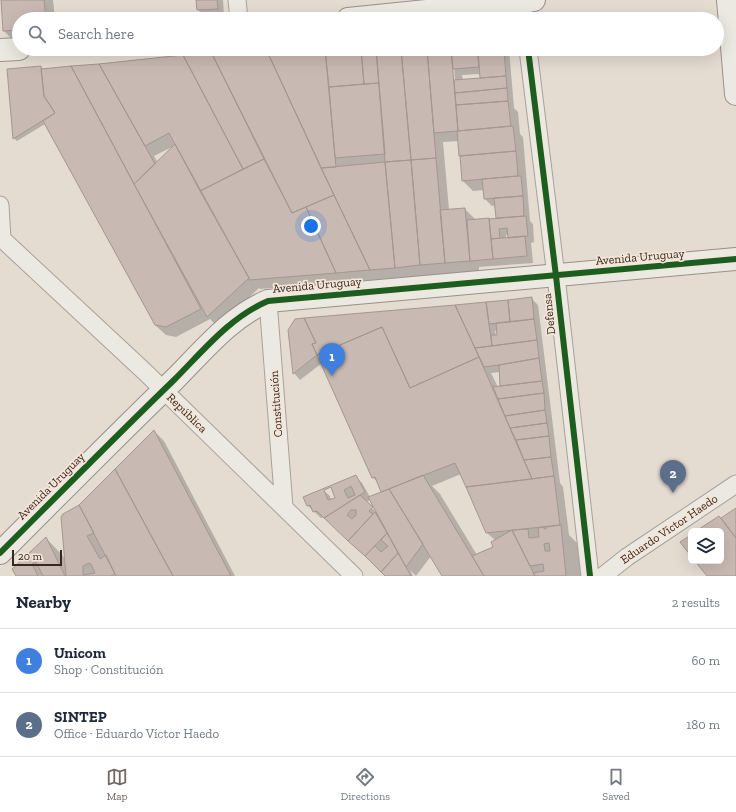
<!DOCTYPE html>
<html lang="en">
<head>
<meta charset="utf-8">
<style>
  body { margin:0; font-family:"Zilla Slab",serif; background:#f2f2f3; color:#1f2937 }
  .controls { position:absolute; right:12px; bottom:12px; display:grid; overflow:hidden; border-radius:6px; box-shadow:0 4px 16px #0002 }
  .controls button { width:36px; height:36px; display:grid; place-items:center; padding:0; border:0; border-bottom:1px solid #e0e1e3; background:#fff; color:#1f2937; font:20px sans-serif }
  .scale { position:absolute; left:12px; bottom:10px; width:50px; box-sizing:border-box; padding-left:4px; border:2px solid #382821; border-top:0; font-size:11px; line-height:14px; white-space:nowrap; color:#382821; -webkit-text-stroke:3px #f3e6d8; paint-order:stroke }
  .you { position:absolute; left:311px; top:226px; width:14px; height:14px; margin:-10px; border:3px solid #fff; border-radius:50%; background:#1a73e8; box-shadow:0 0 0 6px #1a73e833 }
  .badge { display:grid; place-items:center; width:26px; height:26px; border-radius:50%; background:#74675f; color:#fff; font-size:13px; font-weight:700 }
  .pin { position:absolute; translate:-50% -33px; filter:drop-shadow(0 1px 2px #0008) }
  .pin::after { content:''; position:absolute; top:21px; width:14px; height:12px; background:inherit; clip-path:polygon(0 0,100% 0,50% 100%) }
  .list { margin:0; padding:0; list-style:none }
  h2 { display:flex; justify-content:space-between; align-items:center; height:52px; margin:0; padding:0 16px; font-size:17px }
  h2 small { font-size:13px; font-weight:400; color:#747a83 }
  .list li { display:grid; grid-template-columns:26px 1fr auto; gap:12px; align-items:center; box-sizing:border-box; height:64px; padding:0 16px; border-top:1px solid #e0e1e3 }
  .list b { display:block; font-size:15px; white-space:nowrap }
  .list p { margin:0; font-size:13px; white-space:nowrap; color:#747a83 }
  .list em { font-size:13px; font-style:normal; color:#747a83 }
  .icon { flex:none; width:22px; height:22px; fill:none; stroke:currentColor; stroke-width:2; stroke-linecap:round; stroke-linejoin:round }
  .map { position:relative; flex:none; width:736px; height:576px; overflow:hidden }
  .search { position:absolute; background:#fff; box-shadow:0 4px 16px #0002; left:12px; right:12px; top:12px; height:44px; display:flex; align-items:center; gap:10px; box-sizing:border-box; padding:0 14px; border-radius:22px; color:#747a83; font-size:15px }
  .sheet { height:180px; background:#fff }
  nav { display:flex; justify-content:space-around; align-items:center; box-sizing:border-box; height:56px; border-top:1px solid #e0e1e3; background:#fff; font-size:11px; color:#747a83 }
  nav a { display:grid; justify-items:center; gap:2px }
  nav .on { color:#74675f }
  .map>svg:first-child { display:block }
</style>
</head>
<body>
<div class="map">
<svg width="736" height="576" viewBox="0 0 736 576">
  <rect width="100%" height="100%" fill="#e4dbd1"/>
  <path fill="#0003" fill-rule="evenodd" d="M2,0h51l2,19h-36v22h-5l-10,-10z
    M197,0h26l1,15 -19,1 -7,-6z
    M262,49h247l5,59 4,4 2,22 3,3 7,84 3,3 1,18 -3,1 2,20 -54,4v4l-219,18 -1,-1 -41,39 -8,-8 -34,18 -10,-2 -11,-10 -110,-201 -28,17 -3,-3 27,-71 2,2zM452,64h2l1,17h-2zM480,74l1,5 -18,1 -1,-5zM459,141l4,40 10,10 11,-1 1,9 7,7 4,-1 1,14 -22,1v-1l-10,-10 -16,1 -6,-68zM174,146l-16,17 -4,-7zM506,235h3v3l-3,1z
    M531,298l7,7 22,178 3,4 6,48 9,9 3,32h-137l-13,-20 -15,20 -6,-6 3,6h-27l-62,-59 -3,1 -13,-12 15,-16 7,6 1,4 5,-1 19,-23 7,7 8,14 12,-5 -3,-9 -6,-5 -51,-115 -22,17 -6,-7 -5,-43 166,-24zM498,330v6h-2l-1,-5zM500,372l1,15h-3l-7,-14zM461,474l26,59 8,7 -1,7 -17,8 -37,-61 -8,-8zM370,500l6,12 -10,-10z
    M154,431l10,10 71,135h-218l29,-38 17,18 3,5 13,-55z"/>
  <path fill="#c8b9b2" stroke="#a49790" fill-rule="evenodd" d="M1,0h43l2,19h-27v11l-16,1z
    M196,0h21l1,9 -21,1z
    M244,49h22l68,146 -42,18 -81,-161z
    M266,49h59l11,118 -15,1z
    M325,49h36l3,35 -35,3z
    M361,49h15l3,34 -15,1z
    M376,49h25l10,111 -26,2z
    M401,49h26l9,109 -25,2z
    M427,49h24l7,82 -24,2z
    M451,49h26l2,18 -26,2z
    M477,49h27v1l-26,2z
    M504,50l2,26 -26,2 -2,-26z
    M211,52l53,107 -21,10 -60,-114z
    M183,55l60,114 -43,22 -31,-58 -24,13 -46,-82z
    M99,64l56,100 -21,20 -63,-118z
    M41,66l3,30 11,17 -42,26 -6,-70z
    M71,66l130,243 -35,18 -11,-2 -112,-204 12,-8 -11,-17 -3,-27z
    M506,76l1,12 -52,5 -1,-13z
    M379,83l6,71 -50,4 -6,-71z
    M507,88l1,13 -52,4 -1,-12z
    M508,101l3,25 -53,5 -2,-26z
    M513,126l3,25 -57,5 -2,-25z
    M175,144l74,134 -42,39 -73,-133z
    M516,151l2,25 -56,5 -2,-25z
    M436,158l9,105 -25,2 -9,-105z
    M264,159l28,54 14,-6 30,66 -87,7v-2l-49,-87z
    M411,160l9,105 -25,3 -10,-106z
    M385,162l10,106 -25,2 -49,-102z
    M518,176h3l2,20 -39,3 -2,-20z
    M334,195l36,75 -34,3 -30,-66z
    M523,196l1,20 -28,2 -2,-20z
    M465,208l5,53 -25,2 -5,-53z
    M526,216l2,20 -20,2 -1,-10 -8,1 1,9 -9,1 -2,-20z
    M489,218l4,41 -23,2 -3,-41z
    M525,236l2,20 -34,3 -2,-20z
    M532,297l2,22 -24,3 -2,-22z
    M508,300l2,22 -21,2 -3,-22z
    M486,302l6,44 -17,2 -20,-43z
    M455,305l24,52 -69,31 -28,-61 -65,28 -5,-11 4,-1 -12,-25z
    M304,318l12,25 -4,1 5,11 -24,19 -5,-44 7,-11z
    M534,319l3,21 -45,6 -1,-11h6l-1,-12z
    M382,327l28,61 69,-31 53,122 -66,8 -11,-24 -74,29 -6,-15 -3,1 -55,-123z
    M537,340l2,18 -40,7 -15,2 -9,-19z
    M539,358l3,23 -42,5 -1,-21z
    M542,381l2,12 -46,6 -5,-12z
    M544,393l1,17 -40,6 -7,-17z
    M545,410l2,13 -37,5 -5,-12z
    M547,423l2,13 -33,4 -6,-12z
    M154,430l77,146h-58l-58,-107z
    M549,436l2,21 -27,3 -8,-20z
    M551,457l3,19 -22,3 -8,-19z
    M115,469l58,107h-57l-37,-71z
    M356,475l9,17 -41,26 -7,-7 -4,1 -3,-7 -3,1 -4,-9zM351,486l4,9 -7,3 -4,-8zM331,487l4,11 -7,2 -4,-10z
    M423,475l49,81 12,20h-42l-53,-87z
    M554,476l6,49 -74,8 -20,-46z
    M389,489l34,55 -17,23 -38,-70z
    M360,495l13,12 -4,4 4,3 -25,27 -24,-23zM351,510h5v5l-4,4 -5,-4z
    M79,505l15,28 -7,3 13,23 6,-4 9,19 -4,2h-45l-5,-59 2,-3zM89,563l2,1 4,9 -12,2v-9z
    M736,508v30l-15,-20z
    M375,512l12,21 -22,23 -17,-15z
    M719,516l17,22v38h-29l-12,-15h26v-30h-25z
    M561,525l5,51h-31l-2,-3 11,-2 -1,-7 -13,2 -18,-36 16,-1 1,9 10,-1 -1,-9 6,-1v2h2v-2zM549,543l1,8h-5l-1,-7z
    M512,530l23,46h-51l-12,-20 21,-9 -2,-5z
    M387,533l11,20 -17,19 -16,-16 10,-10 6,6 7,-6 -7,-6z
    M691,535v21l-11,-14z
    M46,537l19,39h-22l-7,-14 -4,2 6,12h-22l-4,-7z
    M398,553l13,23h-26l-4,-4z"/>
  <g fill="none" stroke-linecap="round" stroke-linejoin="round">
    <defs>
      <path id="street" d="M237,0l2,19
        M522,0l2,19
        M528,49l28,227 34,300
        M0,205l2,34
        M0,237l145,135 209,204
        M268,301l16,206
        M603,576l24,-19 109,-73"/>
      <path id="secondary" d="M728,0l8,94
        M348,19l186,-19
        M0,50l19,-1
        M0,553c58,-58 115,-116 174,-173 29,-29 56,-63 94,-79l468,-42"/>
    </defs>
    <use href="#street" stroke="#aaa199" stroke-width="19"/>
    <use href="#secondary" stroke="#99908a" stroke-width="24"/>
    <use href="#street" stroke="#ece8e2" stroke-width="17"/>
    <use href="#secondary" stroke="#ece8e2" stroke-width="22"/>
    <defs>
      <path id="cycleway" d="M528,49l28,227 34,300
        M0,553c58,-58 115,-116 174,-173 29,-29 56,-63 94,-79l468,-42"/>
    </defs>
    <use href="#cycleway" stroke="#f3e6d8" stroke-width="8"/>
    <use href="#cycleway" stroke="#1b5e20" stroke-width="6"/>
  </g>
  <g text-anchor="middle" stroke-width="3.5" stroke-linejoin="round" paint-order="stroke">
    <g font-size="12" fill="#382821" stroke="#f3e6d8">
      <text transform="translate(640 257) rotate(-5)" y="4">Avenida Uruguay</text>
      <text transform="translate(317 285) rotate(-5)" y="4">Avenida Uruguay</text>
      <text transform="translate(549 314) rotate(-96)" y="4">Defensa</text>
      <text transform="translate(276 404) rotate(-94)" y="4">Constitución</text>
      <text transform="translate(187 413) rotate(44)" y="4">República</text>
      <text transform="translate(51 486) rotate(-45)" y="4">Avenida Uruguay</text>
      <text transform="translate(669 529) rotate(-34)" y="4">Eduardo Víctor Haedo</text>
    </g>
  </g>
</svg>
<div class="controls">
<button><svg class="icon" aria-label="layers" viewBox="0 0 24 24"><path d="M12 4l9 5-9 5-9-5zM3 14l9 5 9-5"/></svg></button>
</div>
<div class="scale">20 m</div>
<div class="you"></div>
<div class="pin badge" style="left:332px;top:376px;background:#3f7fe0">1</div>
<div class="pin badge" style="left:673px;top:493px;background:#5c6f8a">2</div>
<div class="search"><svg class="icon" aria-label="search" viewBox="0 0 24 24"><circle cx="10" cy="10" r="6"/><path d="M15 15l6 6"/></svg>Search here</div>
</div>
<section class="sheet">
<h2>Nearby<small>2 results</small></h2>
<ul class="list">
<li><span class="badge" style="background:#3f7fe0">1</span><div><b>Unicom</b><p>Shop · Constitución</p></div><em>60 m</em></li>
<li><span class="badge" style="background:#5c6f8a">2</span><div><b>SINTEP</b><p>Office · Eduardo Víctor Haedo</p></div><em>180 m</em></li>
</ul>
</section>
<nav>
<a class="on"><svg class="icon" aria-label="map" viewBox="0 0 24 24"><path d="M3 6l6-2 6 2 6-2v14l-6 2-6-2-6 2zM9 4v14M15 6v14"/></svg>Map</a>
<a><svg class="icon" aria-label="directions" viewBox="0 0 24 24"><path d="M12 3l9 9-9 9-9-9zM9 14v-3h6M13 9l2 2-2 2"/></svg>Directions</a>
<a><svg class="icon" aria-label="saved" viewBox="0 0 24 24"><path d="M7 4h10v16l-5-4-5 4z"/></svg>Saved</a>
</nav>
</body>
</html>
